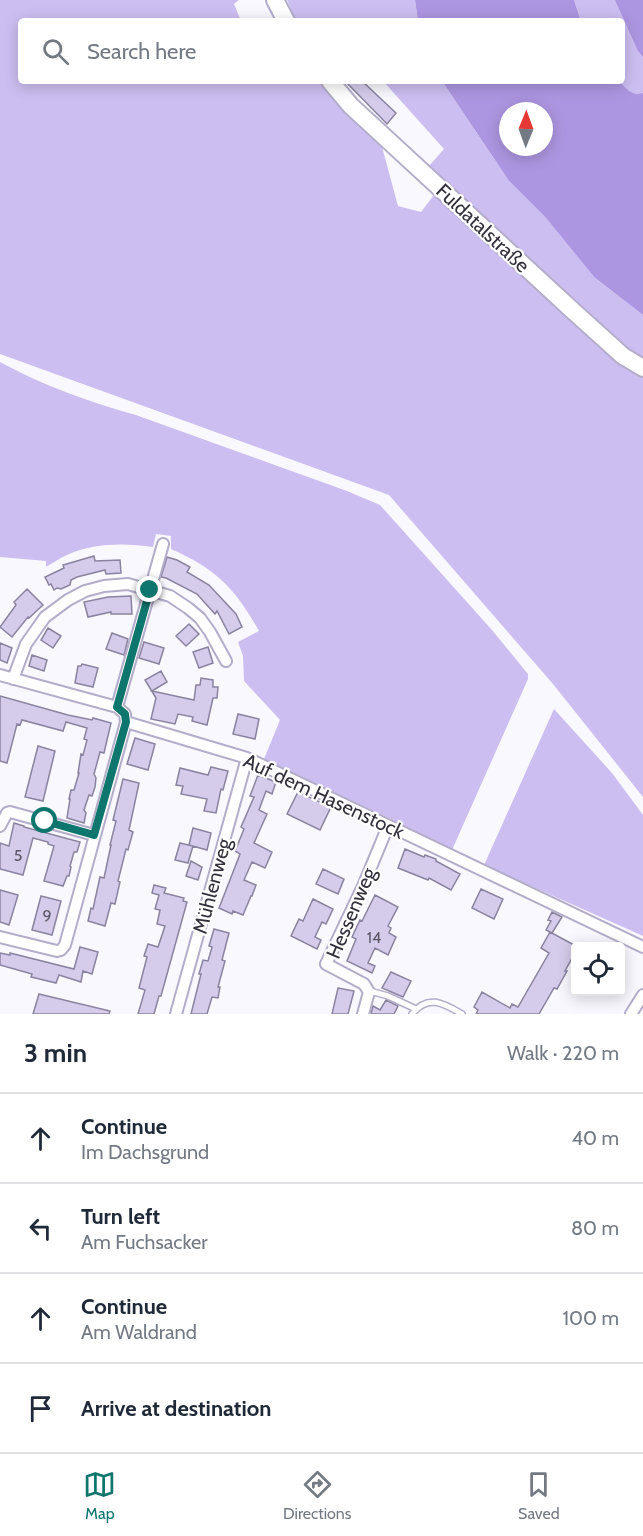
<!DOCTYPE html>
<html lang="en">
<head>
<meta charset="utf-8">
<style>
  body { margin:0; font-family:Cabin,sans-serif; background:#f6f6f7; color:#1f2937 }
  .controls { position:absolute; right:18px; bottom:18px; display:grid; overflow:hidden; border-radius:6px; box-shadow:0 3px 15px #0003 }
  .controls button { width:54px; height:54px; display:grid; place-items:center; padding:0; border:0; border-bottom:2px solid #e0e1e3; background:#fff; color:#1f2937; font:30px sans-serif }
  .compass { position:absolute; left:499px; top:102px; width:54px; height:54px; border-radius:50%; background:#fff; box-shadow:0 3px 15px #0003; rotate:1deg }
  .stop { position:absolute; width:18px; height:18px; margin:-14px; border:4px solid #0f766e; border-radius:50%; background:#fff }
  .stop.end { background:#0f766e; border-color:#fff; box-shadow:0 2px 6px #0008 }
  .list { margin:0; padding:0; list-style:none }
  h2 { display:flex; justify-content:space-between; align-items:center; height:78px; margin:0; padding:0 24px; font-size:26px }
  h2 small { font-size:20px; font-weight:400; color:#747a83 }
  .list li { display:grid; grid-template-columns:39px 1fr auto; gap:18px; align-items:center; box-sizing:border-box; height:90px; padding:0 24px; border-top:2px solid #e0e1e3 }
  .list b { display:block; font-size:22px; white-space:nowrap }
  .list p { margin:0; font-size:20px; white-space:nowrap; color:#747a83 }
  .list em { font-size:20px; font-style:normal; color:#747a83 }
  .icon { flex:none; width:33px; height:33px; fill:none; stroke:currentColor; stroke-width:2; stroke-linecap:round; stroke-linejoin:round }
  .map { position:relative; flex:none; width:643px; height:1014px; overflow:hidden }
  .search { position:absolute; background:#fff; box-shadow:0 3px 15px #0003; left:18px; right:18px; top:18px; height:66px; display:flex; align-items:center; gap:15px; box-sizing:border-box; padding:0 21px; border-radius:6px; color:#747a83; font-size:22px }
  .sheet { height:438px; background:#fff }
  nav { display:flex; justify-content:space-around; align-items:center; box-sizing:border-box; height:84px; border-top:2px solid #e0e1e3; background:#fff; font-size:16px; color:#747a83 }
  nav a { display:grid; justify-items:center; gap:3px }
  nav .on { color:#0f766e }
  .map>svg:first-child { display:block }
</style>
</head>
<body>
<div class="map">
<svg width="643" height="1014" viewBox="0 0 643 1014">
  <rect width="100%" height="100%" fill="#faf8ff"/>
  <path fill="#ccbef1" d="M0,0h239l-5,4 7,17h-220v60h302l58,62 17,63 23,6 16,-21 -8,-25 15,-17 -61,-68h59l67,100 37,37 48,59 49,38v482l-90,-113 -164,-189 -389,-141z
    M287,0h128l3,21h-87l-2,-2 -4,2h-29z
    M574,0h69v101l-15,-10 -9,-10h3v-60h-41z
    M0,362c42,23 89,40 136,53l211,76 33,14 112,125 36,44v5l-76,171 -61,-31 -127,-60 16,-39 -36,-39 -1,-25 -5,-14 21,-11c-24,-43 -43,-62 -88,-82v-13l-15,-2 -3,13c-29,-4 -59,-4 -86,8 -7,3 -14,8 -21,12v-6l-46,-4z
    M554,709l58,64 31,42v121l-159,-71z"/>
  <path fill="#ad96e1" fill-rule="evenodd" d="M415,0h159l7,21h-163z
    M615,0h28v57l-5,-6z
    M442,81h177c7,7 13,16 24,12v222l-49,-38 -48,-59 -37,-37zM508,111h36v36h-36z"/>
  <path fill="#d4ccea" stroke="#8a839f" stroke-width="1.5" d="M345,81h17l34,32 -9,11z
    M94,556l1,5 25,-1 1,13 -15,1 -1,-4 -28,7 -6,3 -1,5 -9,4 -4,-1 -3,2 -3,-6 -2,1 -4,-8 19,-9 -1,-3z
    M167,557l10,3 13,7 -3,5 22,13 27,29 6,13 -13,7 -12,-23 -2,3 -18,-20 -31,-16 -5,-1z
    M27,589l16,16 -14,13 -1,-1 -16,20 -12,-10 16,-22 -2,-3z
    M131,596l1,18h-21v-2l-23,5 -4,-15 24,-5z
    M189,624l10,10 -13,12 -10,-10z
    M48,628l13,8 -8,12 -12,-8z
    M112,633l16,6 -4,16 -18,-6z
    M144,642l20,6 -5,16 -20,-6z
    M0,643l12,5 -5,15 -7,-3z
    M208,647l5,16 -14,5 -6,-16z
    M32,655l15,5 -3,11 -15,-5z
    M82,664l16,4 -5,19 -18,-4 3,-17h3z
    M161,671l6,11 -15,9 42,9 2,-15h4l1,-7 12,2v7h5l-1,11h-4l-6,27 -15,-4 1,-4 -15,-3 -3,10 -24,-5 5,-21 -11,-18z
    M0,696l68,19 24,5 1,-2 18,5 -7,30 -4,-1 -6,22 2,4 -1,9 -3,9 -3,-1 -5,15 2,3 -2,10 -17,-5 3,-19h-1l2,-9h3l5,-17h-1l3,-19 2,1 4,-15 -3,-1 3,-11 -21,-6 -3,9 -41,-11 -2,5 -3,-1 -10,39 -7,-2z
    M238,714l21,5 -4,20 -22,-5z
    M135,738l20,6 -7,26 -21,-6z
    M38,746l17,5 -12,50 -18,-4z
    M211,767l17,4 -5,19 -2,-1 -5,24 -12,-2 3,-12 -26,-5 2,-8 -7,-1 4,-17 28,7z
    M258,775l18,7 -4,12 -6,-3 -7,19 8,4 -13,29 18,9 -7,16 -13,-6 -8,18 12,5 -4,11h-1l-8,19 -10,-4 -1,3 -13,-6 21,-54 -5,-3 9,-22 -3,-2 13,-30 -4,-1z
    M123,779l16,4 -10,47 4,2 -5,18 -2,-1 -8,32 2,1 -5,22 -4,-1 -6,23 -17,-5 3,-13 2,1 7,-32 4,1 7,-33h-1l6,-24 -3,-1z
    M298,792l33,15 -11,23 -33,-16z
    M14,823l10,3v1l56,15 -3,10h-3l-4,14 1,1 -2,9h-2l-4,10 -19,-5 10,-35 -6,-2v-2l-15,-4 -10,37 -23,-6v-26l9,3z
    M193,828l18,5 -4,17 -18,-5z
    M180,843l13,3 -5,17 -13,-3z
    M405,849l19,8 1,-2 11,4v2l24,13 -9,16 -22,-12 -1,2 -30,-12z
    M191,861l11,6 -4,13 -12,-4z
    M323,869l21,10 -6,15 -22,-10z
    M154,885l12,3 -2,5 20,5 -1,3 4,1 -26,94h-2l-5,18h-16l7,-24 -6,-2 8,-31 -3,-1 4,-12 10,3 7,-21 -8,-2 3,-14 -5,-1 4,-14 -7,-2z
    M481,889l22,10 -9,20 -22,-11z
    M0,890l18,5 -9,30 -9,-3z
    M375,895l23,12 -10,19 3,2 -2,5 7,4 -8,18 -13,-7 -7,15 7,3 -3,7 -25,-12 9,-22 -4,-2 8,-17 2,1z
    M41,896l20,5 -9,34 -20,-5z
    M313,899l20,10 -7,15 -4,-2 -7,15 6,3 -4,9 -26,-13 8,-17 4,2z
    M552,912l10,5 -10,16 -6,-3 5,-9 -3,-1z
    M214,929l15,4 -7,27 3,1 -7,26h2l-2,11 -6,-1 -5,17h-16l10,-40h-2l4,-14 5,1 4,-14 -3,-1z
    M550,932l26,14v5l-11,20h2l-10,18 -3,-1 -15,26h-63l2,-4 -4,-3 8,-15 28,16 2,-4 6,3 31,-54 -8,-5z
    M80,947l18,5 -6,22 -9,-3 -2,11 -22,-7 -3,8 -25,-6 1,-3 -32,-9v-12l10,2v-2l64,16z
    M391,972l20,9 -8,16 -21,-9z
    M338,988l16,3 -6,23h-16z
    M39,994l71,17 -1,3h-76z
    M386,1000l12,6 -4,8h-23l2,-8 7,4z"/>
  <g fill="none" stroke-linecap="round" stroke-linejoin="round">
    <defs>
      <path id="service" d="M370,991l18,5 28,13
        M412,1014c16,-20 31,-11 50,0"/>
      <path id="minor" d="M0,675l117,32 8,7 1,8 121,36 396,189
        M13,679l13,-35 19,-27 23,-17 17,-9 19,-5 24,-2 42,12 18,12 12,10 10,14 16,29
        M117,707l46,-163
        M0,826l7,-13 3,-1 84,23
        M0,937l57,14 4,-1 4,-5 61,-223
        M176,1014l71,-256
        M363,1014l6,-22 -5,-8 -38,-20 38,-80 24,-58
        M631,1014l12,-19"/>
      <path id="secondary" d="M275,0l11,21
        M330,81l21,25 220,203 52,47 20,12"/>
    </defs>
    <use href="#service" stroke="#b4adca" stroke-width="8"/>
    <use href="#minor" stroke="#b4adca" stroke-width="14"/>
    <use href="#secondary" stroke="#b4adca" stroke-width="20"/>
    <use href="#service" stroke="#fff" stroke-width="5"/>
    <use href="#minor" stroke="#fff" stroke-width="10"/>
    <use href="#secondary" stroke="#fff" stroke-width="16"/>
  </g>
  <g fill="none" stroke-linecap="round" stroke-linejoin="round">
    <path stroke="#0f766e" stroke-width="8" d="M45,821l49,14 32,-113 -1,-8 -8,-7 33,-117"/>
  </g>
  <g text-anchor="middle" stroke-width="4.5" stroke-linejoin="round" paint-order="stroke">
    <g font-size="16" fill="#5b5768">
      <text x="18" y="861">5</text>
      <text x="47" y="921">9</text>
      <text x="374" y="943">14</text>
    </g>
    <g font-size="20" fill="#33303c" stroke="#fff">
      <text transform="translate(483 228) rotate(43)" y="7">Fuldatalstraße</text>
      <text transform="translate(324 796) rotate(25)" y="7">Auf dem Hasenstock</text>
      <text transform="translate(212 886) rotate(-75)" y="7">Mühlenweg</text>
      <text transform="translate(351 913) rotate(-67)" y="7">Hessenweg</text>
    </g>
  </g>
</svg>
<div class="controls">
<button><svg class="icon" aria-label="locate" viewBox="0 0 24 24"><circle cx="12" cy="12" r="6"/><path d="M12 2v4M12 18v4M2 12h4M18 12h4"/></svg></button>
</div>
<svg class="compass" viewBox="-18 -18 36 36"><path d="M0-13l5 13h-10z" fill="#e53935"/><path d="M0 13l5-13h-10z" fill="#747a83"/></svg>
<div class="stop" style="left:45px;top:821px"></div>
<div class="stop end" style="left:150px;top:590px"></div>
<div class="search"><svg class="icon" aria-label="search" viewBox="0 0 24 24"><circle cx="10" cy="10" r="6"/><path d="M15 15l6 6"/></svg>Search here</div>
</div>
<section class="sheet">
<h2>3 min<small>Walk · 220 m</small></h2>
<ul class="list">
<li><svg class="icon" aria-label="ahead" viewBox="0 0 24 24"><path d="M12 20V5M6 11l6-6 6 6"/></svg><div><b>Continue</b><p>Im Dachsgrund</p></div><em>40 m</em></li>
<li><svg class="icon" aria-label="left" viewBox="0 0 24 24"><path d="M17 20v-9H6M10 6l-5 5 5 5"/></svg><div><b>Turn left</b><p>Am Fuchsacker</p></div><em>80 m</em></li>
<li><svg class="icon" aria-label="ahead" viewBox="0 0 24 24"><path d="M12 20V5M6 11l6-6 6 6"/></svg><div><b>Continue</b><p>Am Waldrand</p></div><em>100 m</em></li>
<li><svg class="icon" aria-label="arrive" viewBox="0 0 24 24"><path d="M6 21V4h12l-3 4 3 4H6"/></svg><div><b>Arrive at destination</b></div></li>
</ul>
</section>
<nav>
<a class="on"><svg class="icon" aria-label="map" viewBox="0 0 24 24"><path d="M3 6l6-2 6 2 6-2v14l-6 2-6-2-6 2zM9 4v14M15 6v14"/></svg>Map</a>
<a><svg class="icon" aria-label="directions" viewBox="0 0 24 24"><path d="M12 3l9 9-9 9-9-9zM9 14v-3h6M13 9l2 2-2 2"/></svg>Directions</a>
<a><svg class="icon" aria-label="saved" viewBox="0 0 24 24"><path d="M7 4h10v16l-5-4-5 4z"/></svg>Saved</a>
</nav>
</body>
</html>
